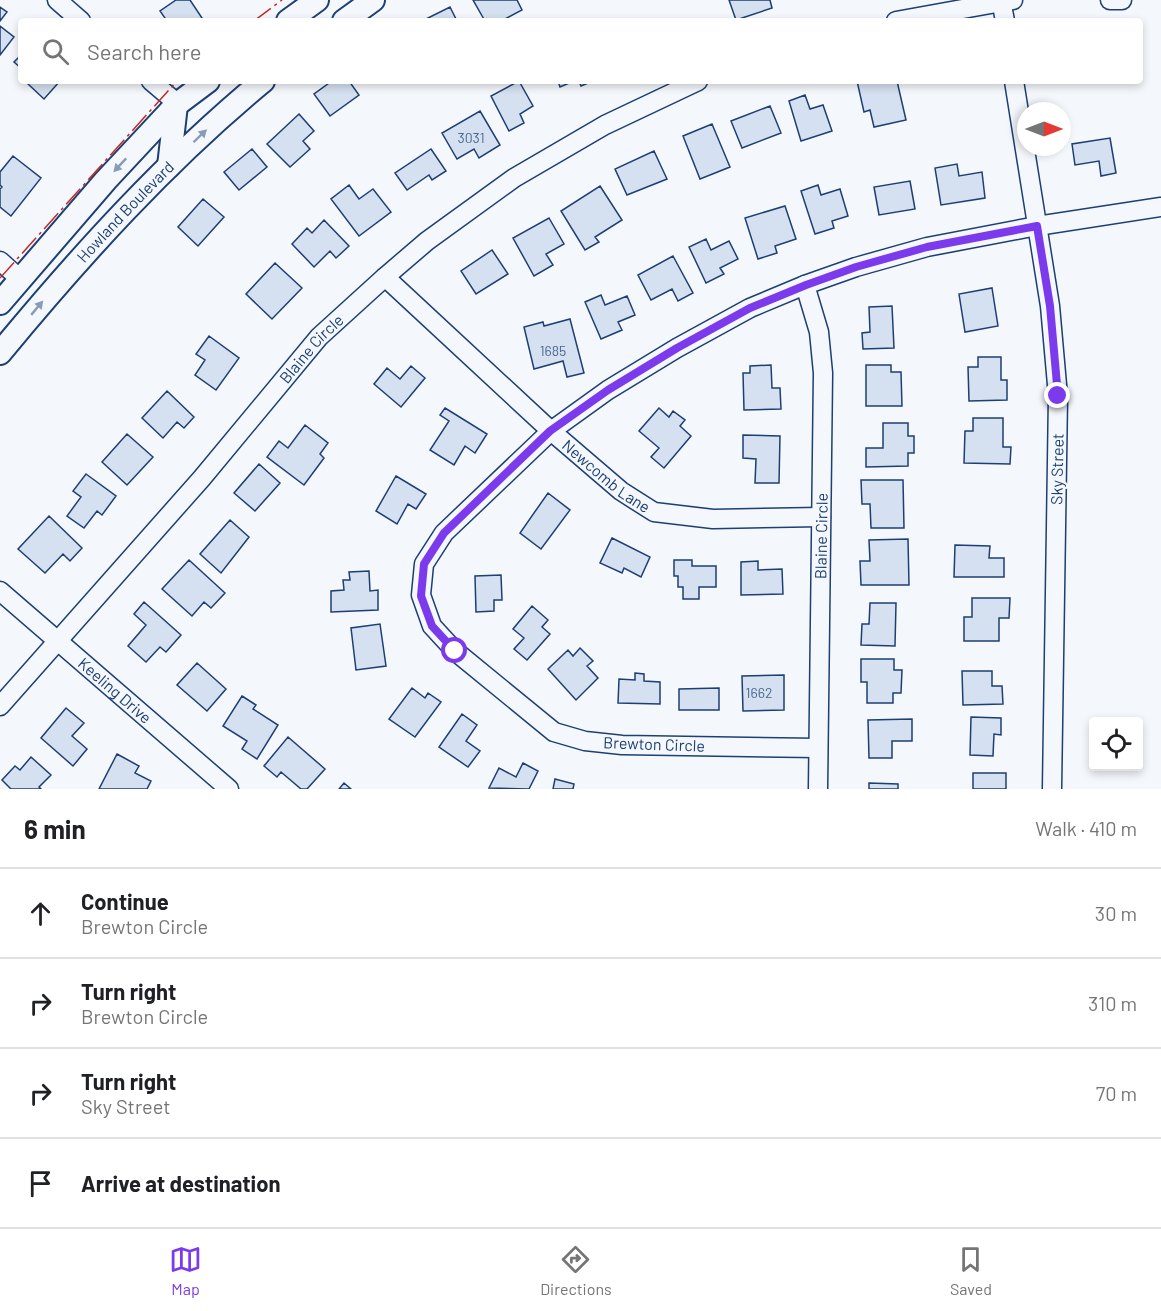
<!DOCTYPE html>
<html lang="en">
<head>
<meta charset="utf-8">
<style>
  body { margin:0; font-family:Barlow,sans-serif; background:#f6f6f6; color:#202124 }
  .controls { position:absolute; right:18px; bottom:18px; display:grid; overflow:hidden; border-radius:6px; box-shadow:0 3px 9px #0003 }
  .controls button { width:54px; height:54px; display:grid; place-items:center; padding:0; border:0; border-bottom:2px solid #e0e0e0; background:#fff; color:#202124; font:30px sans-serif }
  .compass { position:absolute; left:1017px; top:102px; width:54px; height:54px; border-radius:50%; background:#fff; box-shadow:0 3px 9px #0003; rotate:90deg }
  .stop { position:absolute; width:18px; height:18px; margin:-14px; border:4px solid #7c3aed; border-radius:50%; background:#fff }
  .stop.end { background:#7c3aed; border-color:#fff; box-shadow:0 2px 6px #0008 }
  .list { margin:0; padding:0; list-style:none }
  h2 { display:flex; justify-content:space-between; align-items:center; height:78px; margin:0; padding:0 24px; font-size:26px }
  h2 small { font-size:20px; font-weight:400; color:#757577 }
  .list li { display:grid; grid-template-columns:39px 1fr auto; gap:18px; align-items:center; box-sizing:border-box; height:90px; padding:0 24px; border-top:2px solid #e0e0e0 }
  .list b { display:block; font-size:22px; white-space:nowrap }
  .list p { margin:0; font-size:20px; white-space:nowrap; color:#757577 }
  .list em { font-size:20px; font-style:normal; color:#757577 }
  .icon { flex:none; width:33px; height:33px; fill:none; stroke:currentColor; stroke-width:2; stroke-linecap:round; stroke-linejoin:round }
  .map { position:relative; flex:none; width:1161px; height:789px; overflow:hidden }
  .search { position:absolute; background:#fff; box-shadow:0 3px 9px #0003; left:18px; right:18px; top:18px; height:66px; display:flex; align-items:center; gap:15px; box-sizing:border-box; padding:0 21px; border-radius:6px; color:#757577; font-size:22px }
  .sheet { height:438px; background:#fff }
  nav { display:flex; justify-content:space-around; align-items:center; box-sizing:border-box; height:84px; border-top:2px solid #e0e0e0; background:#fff; font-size:16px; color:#757577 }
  nav a { display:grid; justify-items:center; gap:3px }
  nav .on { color:#7c3aed }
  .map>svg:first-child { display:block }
</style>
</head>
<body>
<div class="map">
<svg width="1161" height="789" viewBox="0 0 1161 789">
  <rect width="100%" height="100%" fill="#f4f7fb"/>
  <path fill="#d5e0f0" stroke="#1d3f73" stroke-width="1.5" d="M176,0h14l14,21h-43l4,-3 -5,-7z
    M473,0h44l5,10 -21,11h-16z
    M729,0h41l2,8 -36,12z
    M0,7l7,5 -7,9z
    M450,7l7,14h-35z
    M0,26l14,11 -14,18z
    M21,55v13l-7,-6z
    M29,81h31l-16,18 -17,-16z
    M332,81h17l10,14 -29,21 -16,-22z
    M519,81l14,25 -13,8 4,9 -15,8 -18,-35z
    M558,81h16l-14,6z
    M579,81h14l-12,5z
    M857,81h40l9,39 -32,7 -4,-17 -6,2z
    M805,95l5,14 13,-4 9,26 -31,10 -12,-40z
    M770,106l11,27 -39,15 -11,-27z
    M480,111l20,34 -21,13 -5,-9 -17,10 -15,-26z
    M299,114l15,17 -11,10 7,8 -20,18 -23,-23z
    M712,124l18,43 -30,12 -17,-43z
    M1110,138l6,35 -15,3 -2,-15 -24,4 -3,-21z
    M252,149l15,18 -28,23 -15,-18z
    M431,149l15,22 -14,9 -3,-5 -22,15 -12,-17z
    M654,151l13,28 -40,16 -12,-26z
    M13,156l28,22 -30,38 -11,-9v-18l2,-2 -2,-2v-13z
    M957,164l2,12 23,-4 3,26 -44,7 -6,-37z
    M910,181l5,28 -36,6 -5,-28z
    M349,185l10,14 14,-10 18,23 -32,24 -28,-37z
    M818,185l3,10 19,-6 8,27 -16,5 2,7 -19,6 -14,-43z
    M600,186l22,34 -27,17 4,5 -14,8 -24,-39z
    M203,199l21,18 -26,29 -20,-19z
    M785,206l11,33 -21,7 2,7 -19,6 -13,-41z
    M549,218l15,26 -18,10 7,11 -19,11 -21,-38z
    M324,220l25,26 -13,12 -6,-7 -16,16 -22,-23 15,-16 5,5z
    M706,239l5,11 18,-9 9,18 -18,9 4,6 -18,9 -17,-36z
    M492,250l16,24 -32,20 -15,-23z
    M673,256l20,37 -15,8 -6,-12 -21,11 -13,-25z
    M275,263l27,25 -30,31 -26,-25z
    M992,288l6,38 -33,6 -6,-38z
    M601,295l4,10 22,-9 8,19 -17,7 4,8 -21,9 -16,-37z
    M892,306l2,42 -31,1 -1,-16 8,-1 -1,-25z
    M570,319l14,54 -17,4 -4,-16 -29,8 -10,-42 19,-5 1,4z
    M209,336l30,22 -23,32 -21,-15 10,-15 -9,-6z
    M978,357h23v23h6v20l-38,1 -1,-34h10z
    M771,365l1,23h8l1,21 -37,1 -1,-37h7v-7z
    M866,365h25v7h10l1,34h-36z
    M411,366l14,12 -24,29 -27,-23 13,-16 13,11z
    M167,391l27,26 -10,11 -7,-6 -14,16 -21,-20z
    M445,408l42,26 -12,19 -10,-7 -11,19 -24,-15 19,-29 -9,-6z
    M659,408l10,9 4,-6 12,9 -5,6 11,10 -27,32 -13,-11 8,-9 -20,-17z
    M973,418h30v29h8l-1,17 -46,-1 1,-32h8z
    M883,423h25v13h6v17h-6v13l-42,1v-19h17z
    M305,425l23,18 -8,11 4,4 -20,27 -37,-28 12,-16 9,7z
    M127,434l26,23 -26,28 -25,-23z
    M743,435l37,1 -1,47h-24l1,-24 -13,-1z
    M259,464l21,19 -25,28 -21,-18z
    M86,474l30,22 -14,19 -5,-4 -13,17 -17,-12 14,-19 -8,-6z
    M396,476l30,18 -10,15 -8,-5 -11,20 -21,-13z
    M861,480h42l1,48h-33l-1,-24h-8z
    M548,493l22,17 -29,39 -21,-16z
    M49,516l33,32 -12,13 -7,-7 -18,19 -27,-24z
    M230,520l19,17 -28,36 -21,-19z
    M612,538l38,19 -9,20 -17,-9 -2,5 -22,-10z
    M908,539l1,46h-48l-1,-24h10l-1,-21z
    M955,545l35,1 -1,12h15v19h-50z
    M189,560l36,33 -14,15 -7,-6 -12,14 -30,-27z
    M674,560h18v6h24v21h-17v12h-16v-12h-5v-11h-4z
    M758,561v9l24,-1 1,25 -42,1v-33z
    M369,571l1,20 8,-1v20l-47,2v-21l13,-1 -1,-10h7l-1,-8z
    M501,575l1,25h-8v11l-18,1 -1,-36z
    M972,598h38l-1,20h-10v23h-35v-24h8z
    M144,602l37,33 -15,17 -6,-5 -14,15 -18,-16 18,-21 -12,-11z
    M870,603h26l-1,43 -34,-1 1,-21h7z
    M532,606l16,14 -6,7 8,7 -23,26 -13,-11 10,-11 -11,-9z
    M380,624l6,42 -30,4 -5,-42z
    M580,648l13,13 -6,5 11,12 -22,22 -28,-31 20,-19 5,6z
    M861,659h33v11h8l-1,23h-8v10h-26v-21h-6z
    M197,663l29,26 -19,22 -30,-26z
    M962,671h30v15h10l1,18 -40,1z
    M635,673l9,1v7l16,1v22l-42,-1 1,-24 16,1z
    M784,675v35l-41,1 -1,-35z
    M412,688l13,10 3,-5 13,9 -26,35 -26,-18z
    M719,688v22h-40v-21z
    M242,696l14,9 -3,4 25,16 -21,34 -15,-10 5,-8 -24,-15z
    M66,708l18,15 -12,13 15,13 -14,17 -32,-28z
    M462,714l15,11 -11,16 14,10 -12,16 -29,-20z
    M971,717l30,1v17l-7,-1 -1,22 -23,-1z
    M912,719v22h-20v17h-23l-1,-38z
    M288,737l37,32 -18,20h-6l-20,-17 -4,5 -13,-11z
    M117,754l22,12 -4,7 16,8 -4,8h-48z
    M31,757l20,18 -12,12 2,2h-30l-9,-9 13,-14 5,4z
    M523,763l15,8 -9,18 -40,-1 10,-20 17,9z
    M973,773h33v16h-33z
    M555,779l19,5 -1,5h-20z
    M344,783l7,6h-12z
    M869,783l29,1v5h-29z"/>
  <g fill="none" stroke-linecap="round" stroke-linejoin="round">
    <defs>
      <g id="minor">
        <path d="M57,0l24,21"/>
        <path d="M1001,0l4,21"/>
        <path d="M1110,0h12"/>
        <path d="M896,21l117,-21"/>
        <path d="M151,81l27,23"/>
        <path d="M1014,81l36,225 8,90 -6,393"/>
        <path d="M0,261l20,18"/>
        <path id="s1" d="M385,277l166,154 70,60 33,21 59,7 108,-2"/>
        <path d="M805,285l14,47 4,41 -5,416"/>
        <path id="s2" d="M0,591l229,198"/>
        <path id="s3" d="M0,706l202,-228 117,-141 66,-60 42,-36 87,-63 91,-53 93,-44"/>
        <path d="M818,748l-196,-3 -37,-4 -31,-9 -99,-81 -23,-25 -11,-31 3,-31 20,-31 107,-102 57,-41 69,-42 73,-40 55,-23 51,-18 71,-20 110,-21 124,-19"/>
      </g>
      <g id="major">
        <path d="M288,21l29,-21"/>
        <path d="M344,21l29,-21"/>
        <path d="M169,166l7,-61"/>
        <path d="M0,303l106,-123 70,-75 32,-24"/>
        <path id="s4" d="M0,353c80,-97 166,-192 263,-272"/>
      </g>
    </defs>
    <use href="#minor" stroke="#1d3f73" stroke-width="21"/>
    <use href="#major" stroke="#1d3f73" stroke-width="26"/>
    <use href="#minor" stroke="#f4f7fb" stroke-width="18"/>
    <use href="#major" stroke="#f4f7fb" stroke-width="22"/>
    <path stroke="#c62828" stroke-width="1.5" stroke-dasharray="21 4.5 3 4.5" stroke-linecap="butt" d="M254,21l28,-21
      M0,278l177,-197"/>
  </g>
  <defs><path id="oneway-solid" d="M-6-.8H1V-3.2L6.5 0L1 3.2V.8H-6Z" transform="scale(1.5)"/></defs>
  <g fill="#889bb7">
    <use href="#oneway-solid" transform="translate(200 136) rotate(-44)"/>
    <use href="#oneway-solid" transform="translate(120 165) rotate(133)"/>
    <use href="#oneway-solid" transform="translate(37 308) rotate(-50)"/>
  </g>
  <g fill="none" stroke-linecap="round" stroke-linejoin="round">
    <path stroke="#7c3aed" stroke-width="8" d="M455,651l-23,-25 -11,-30 3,-32 20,-31 106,-102 58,-41 69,-42 73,-40 56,-23 50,-18 71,-20 110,-21 13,80 8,90"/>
  </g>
  <g text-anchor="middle" stroke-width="4.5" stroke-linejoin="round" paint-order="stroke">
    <g font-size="14" fill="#4b6792">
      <text x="471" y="143">3031</text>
      <text x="553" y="356">1685</text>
      <text x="759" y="698">1662</text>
    </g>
    <g font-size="16" fill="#1d3f73" stroke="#f4f7fb">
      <text dy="6" stroke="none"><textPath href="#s4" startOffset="189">Howland Boulevard</textPath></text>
      <text dy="6" stroke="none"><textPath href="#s3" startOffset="474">Blaine Circle</textPath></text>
      <text transform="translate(1057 469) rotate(-89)" y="6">Sky Street</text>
      <text dy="6" stroke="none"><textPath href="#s1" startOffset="298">Newcomb Lane</textPath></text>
      <text transform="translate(821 536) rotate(-89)" y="6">Blaine Circle</text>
      <text dy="6" stroke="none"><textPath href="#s2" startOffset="152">Keeling Drive</textPath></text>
      <text transform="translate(654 744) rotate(2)" y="6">Brewton Circle</text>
    </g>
  </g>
</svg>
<div class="controls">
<button><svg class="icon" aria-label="locate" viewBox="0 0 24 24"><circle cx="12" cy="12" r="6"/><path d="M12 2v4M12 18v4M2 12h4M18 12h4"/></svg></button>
</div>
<svg class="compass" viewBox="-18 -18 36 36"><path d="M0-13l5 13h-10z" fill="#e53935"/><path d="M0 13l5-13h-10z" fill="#757577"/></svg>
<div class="stop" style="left:455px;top:651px"></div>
<div class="stop end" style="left:1058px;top:396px"></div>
<div class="search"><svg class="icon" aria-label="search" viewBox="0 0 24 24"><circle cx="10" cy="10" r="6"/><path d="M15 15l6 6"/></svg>Search here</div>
</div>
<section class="sheet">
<h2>6 min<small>Walk · 410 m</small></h2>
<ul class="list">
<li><svg class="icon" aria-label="ahead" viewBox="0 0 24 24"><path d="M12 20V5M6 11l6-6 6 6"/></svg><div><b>Continue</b><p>Brewton Circle</p></div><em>30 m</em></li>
<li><svg class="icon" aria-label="right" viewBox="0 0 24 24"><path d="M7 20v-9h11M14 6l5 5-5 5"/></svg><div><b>Turn right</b><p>Brewton Circle</p></div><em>310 m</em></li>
<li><svg class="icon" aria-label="right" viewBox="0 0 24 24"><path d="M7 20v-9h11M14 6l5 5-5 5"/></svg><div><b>Turn right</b><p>Sky Street</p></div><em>70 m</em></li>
<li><svg class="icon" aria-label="arrive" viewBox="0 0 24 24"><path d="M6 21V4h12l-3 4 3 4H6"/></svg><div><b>Arrive at destination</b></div></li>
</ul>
</section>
<nav>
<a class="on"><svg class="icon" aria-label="map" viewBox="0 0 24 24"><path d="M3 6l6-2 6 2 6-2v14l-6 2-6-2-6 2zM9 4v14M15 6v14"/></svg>Map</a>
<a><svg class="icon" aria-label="directions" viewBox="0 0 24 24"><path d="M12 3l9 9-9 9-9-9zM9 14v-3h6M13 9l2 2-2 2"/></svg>Directions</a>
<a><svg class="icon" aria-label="saved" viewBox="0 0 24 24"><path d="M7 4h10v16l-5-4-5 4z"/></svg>Saved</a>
</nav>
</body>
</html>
